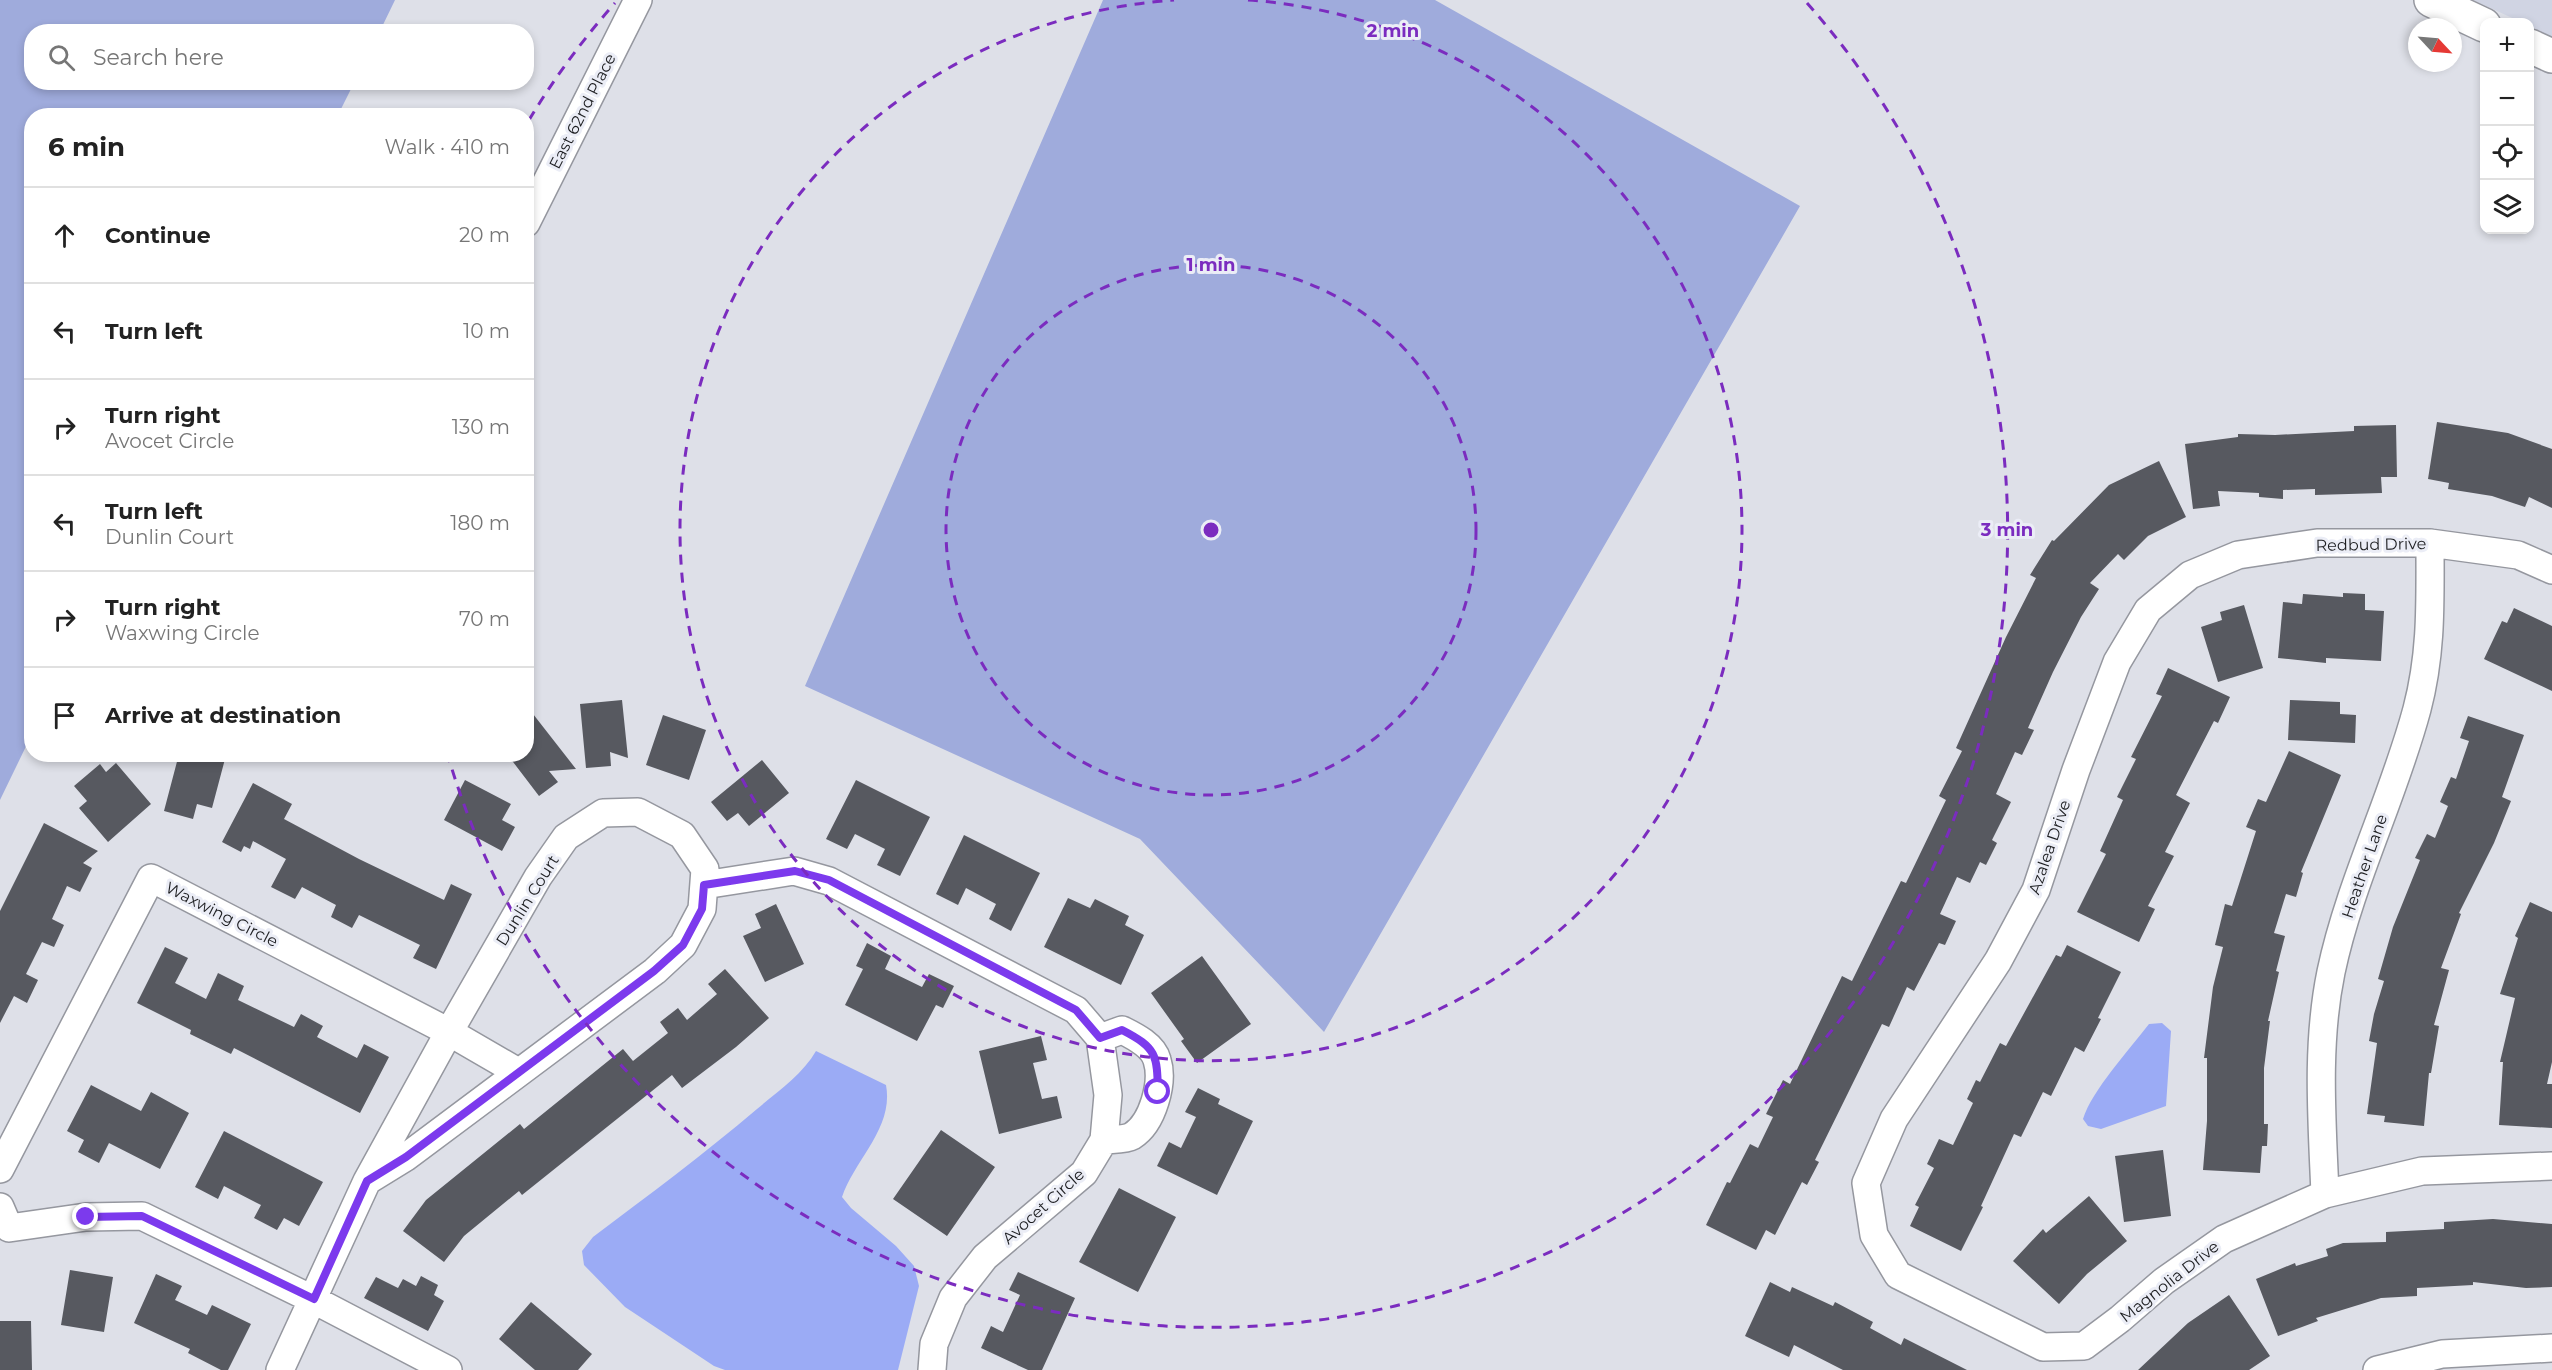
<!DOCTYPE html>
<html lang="en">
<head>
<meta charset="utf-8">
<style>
  body { margin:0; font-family:Montserrat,sans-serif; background:#f6f6f6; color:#222 }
  .controls { position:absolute; right:18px; top:18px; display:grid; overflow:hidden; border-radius:12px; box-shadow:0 3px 9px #0003 }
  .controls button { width:54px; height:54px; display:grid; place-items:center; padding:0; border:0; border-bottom:2px solid #e0e0e0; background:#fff; color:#222; font:30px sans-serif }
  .compass { position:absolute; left:2408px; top:18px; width:54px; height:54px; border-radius:50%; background:#fff; box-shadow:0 3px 9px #0003; rotate:116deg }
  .stop { position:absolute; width:18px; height:18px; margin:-14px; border:4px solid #7c3aed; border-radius:50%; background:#fff }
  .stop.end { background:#7c3aed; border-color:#fff; box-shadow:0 2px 6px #0008 }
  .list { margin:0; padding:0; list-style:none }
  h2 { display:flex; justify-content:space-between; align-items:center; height:78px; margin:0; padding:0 24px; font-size:26px }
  h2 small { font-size:20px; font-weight:400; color:#767676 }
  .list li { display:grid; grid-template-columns:39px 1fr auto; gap:18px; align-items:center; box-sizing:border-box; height:96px; padding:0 24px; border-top:2px solid #e0e0e0 }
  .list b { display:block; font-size:22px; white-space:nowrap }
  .list p { margin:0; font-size:20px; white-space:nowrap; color:#767676 }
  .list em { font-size:20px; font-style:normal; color:#767676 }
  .icon { flex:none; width:33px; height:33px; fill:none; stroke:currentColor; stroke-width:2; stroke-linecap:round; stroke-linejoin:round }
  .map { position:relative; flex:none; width:2552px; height:1370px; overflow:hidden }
  .search { position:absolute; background:#fff; box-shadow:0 3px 9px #0003; left:24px; top:24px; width:510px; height:66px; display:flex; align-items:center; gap:15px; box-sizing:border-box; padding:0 21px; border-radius:24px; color:#767676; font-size:22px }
  .panel { position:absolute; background:#fff; box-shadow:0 3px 9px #0003; left:24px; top:108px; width:510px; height:654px; border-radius:24px }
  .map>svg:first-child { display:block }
</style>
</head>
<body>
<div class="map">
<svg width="2552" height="1370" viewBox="0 0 2552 1370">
  <rect width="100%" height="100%" fill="#dee0e8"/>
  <path fill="#d0d4e3" d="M2473,0h79v37l-22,-11v-4h-9z"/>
  <path fill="#9fabdc" d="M0,0h395l-15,31 -348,1v50l322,1 -16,32 -306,1 -1,620 -31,64z
    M1103,0h332l365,206 -476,826 -184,-193 -335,-153z"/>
  <path fill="#9babf5" d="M2162,1023l9,8 -5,75 -65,23 -13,-3 -5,-7c9,-29 47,-70 66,-95z
    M816,1051l70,34c8,43 -31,74 -44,112l9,11 45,38 18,20 5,20 -21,84h-173l-11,-4 -89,-59 -41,-42 -2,-14 11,-14c56,-42 111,-83 164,-128 20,-17 46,-35 59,-58z"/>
  <path fill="#575960" d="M2437,422l71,11 44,16v59l-23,-11 -4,10 -33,-11 -44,-7 1,-6 -21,-4z
    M2396,425l1,52h-16l1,16 -67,2v-6l-32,1v9l-24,-2v-4l-41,-2 2,15 -27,3 -8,-65 53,-7v-3l37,1 79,-4v-5z
    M2159,461l27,56 -38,19 -24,24 -6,-6 -28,29 9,6 -18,28 -28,55 -25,56 6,2 -12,25 -7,-3 -19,42 15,8 -19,38 5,3 -11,22 -6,-3 -10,21 -13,-6 -17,37 16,7 -11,24 -6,-2 -25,48 -7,-4 -18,40 -7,-3 -67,136 4,2 -12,23 -5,-3 -27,53 -9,-5 -10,20 -50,-25 21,-43 3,1 20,-39 8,4 15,-31 -7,-3 17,-34 7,4 52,-108 10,5 49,-100 5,2 40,-83 -7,-4 23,-45 -6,-3 50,-111 30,-59 -6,-3 22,-35 2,1 55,-56z
    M2343,593l22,1v16l19,1 -3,50 -55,-3v5l-48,-5 5,-56 19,2 1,-10 40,3z
    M2244,605l19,63 -45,14 -17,-55 21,-7 -2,-8z
    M2514,608l38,18v65l-68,-32 18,-38 5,2z
    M2168,668l62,29 -12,26 -4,-2 -38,74 14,8 -25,49 9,4 -26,50 7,3 -16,33 -62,-30 29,-58 -6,-3 23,-51 -6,-3 19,-38 -5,-2 31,-61 -6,-2z
    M622,700l6,58 -18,-6 1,14 -25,2 -6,-64z
    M2290,700l50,2v12l16,1 -1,28 -67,-3z
    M526,705l50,64 -27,2 9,11 -19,14 -32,-42h19z
    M663,715l43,15 -17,50 -43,-15z
    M2468,716l56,19 -22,62 9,4 -17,42 -35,70 2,1 -20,54 8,2 -15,55 5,1 -8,47h-2l-5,53 -40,-4 1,-6 -18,-2 10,-71 -8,-2 5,-27 10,-33 -6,-2 15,-52 27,-67 -5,-2 12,-24 8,4 13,-32 -8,-4 11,-25 5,2 13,-38 -9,-3z
    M2289,751l52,24 -40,97 2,1 -7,24 -10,-3 -12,39 11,3 -9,35 3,1 -11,49h2l-6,47v56h4l-1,22h-5l-2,27 -57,-3 4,-49v-63h-3l9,-71 10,-40 -8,-2 10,-41 7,2 24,-75 -10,-4 12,-28 8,3z
    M179,754h28l18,5 -13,49 -15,-4 -4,15 -29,-8z
    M762,760l27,33 -40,33 -11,-13 -11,8 -16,-19z
    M116,763l35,41 -43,38 -29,-34 8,-7 -13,-15 26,-22 6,8z
    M465,780l46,24 -9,16 13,7 -13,24 -58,-31z
    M856,780l74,37 -30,59 -23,-11 8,-16 -30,-15 -8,15 -21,-10z
    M253,783l39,21 -8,15 75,40 85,41 7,-16 21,10 -36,75 -23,-11 7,-13 -61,-30 -7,13 -21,-11 5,-12 -34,-18 -7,12 -24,-12 15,-28 -33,-18 -3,8 -6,-3 -3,6 -19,-10z
    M44,823l54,28 -15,12 9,5 -12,24 -13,-6 -15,33 12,6 -10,22 -12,-5 -16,32 12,6 -11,23 -13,-7 -14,27v-112z
    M964,835l76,38 -29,58 -22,-12 7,-15 -30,-16 -8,17 -22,-11z
    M1068,898l22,10 5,-9 34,17 -4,9 19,10 -23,50 -77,-38z
    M2530,902l22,10v150l-5,22h5v44l-53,-3 4,-63h-3l15,-64 -15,-4 18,-56 -3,-2z
    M776,904l28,60 -39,18 -22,-46 18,-8 -6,-14z
    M867,943l24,13 -6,13 37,18 7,-13 25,12 -11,22 -7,-3 -19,36 -72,-36 18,-36 -7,-3z
    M2067,945l54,27 -23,46 3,1 -17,33 -9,-5 -24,49 -8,-4 -22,45 -7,-3 -33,72 2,1 -22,44 -51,-25 9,-19 -4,-2 19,-37 -7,-4 12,-25 14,6 20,-42 -6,-4 9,-19 4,2 20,-39 6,3 50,-91 5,2z
    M165,947l23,11 -13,25 31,16 12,-26 26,13 -6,14 56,27 7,-13 22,12 -6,11 40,21 7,-14 25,13 -29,56 -126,-65 -3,6 -41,-20 1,-4 -54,-27z
    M1202,956l49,68 -54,39 -16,-22 3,-2 -33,-46z
    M725,969l44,49 -33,29 -54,41 -10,-13 -150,120 -3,-4 -55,45 -20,26 -41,-31 23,-31 94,-76 4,5 99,-80 10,12 35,-28 -8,-11 18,-14 9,12 30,-26 -9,-10z
    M1041,1036l6,24 -14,3 9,36 15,-3 5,22 -63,16 -20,-83z
    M91,1085l50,26 10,-19 38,21 -29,56 -51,-26 -10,20 -21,-11 6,-12 -17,-9z
    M1198,1088l22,11 -2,5 35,17 -36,74 -60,-29 12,-24 12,6 15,-31 -11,-5z
    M941,1130l54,37 -48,69 -54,-37z
    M224,1131l99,51 -24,44 -15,-8 -7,12 -23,-12 7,-13 -37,-19 -6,13 -23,-12z
    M2163,1150l8,66 -47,6 -9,-66z
    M1119,1188l57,29 -38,75 -59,-30z
    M2089,1196l38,45 -40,33 -28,30 -46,-43 30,-32 3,4z
    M2493,1219l59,5v63l-26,1 -53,-6v3l-56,3v8l-36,2 -65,20 2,3 -40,15 -22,-57 39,-16 1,3 32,-10 -2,-7 17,-6 43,-1v-10l58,-3v-7z
    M70,1270l43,7 -9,55 -43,-7z
    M1018,1272l57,26 -33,72h-14l-47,-22 10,-22 12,6 17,-37 -11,-5z
    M156,1274l26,12 -7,14 32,15 5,-10 39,19 -23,46h-7l-33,-17 2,-4 -56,-26z
    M421,1276l17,9 -4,10 10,6 -16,30 -64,-33 12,-21 22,11 5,-9 13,7z
    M1770,1282l20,10 2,-5 41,19 2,-4 38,20 -3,6 31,17 3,-7 63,32h-124l-49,-25 -5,12 -44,-21z
    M2229,1295l41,61 -21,14h-111l50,-47z
    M531,1302l61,52 -14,16h-43l-36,-31z
    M0,1321h31l1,49h-32z"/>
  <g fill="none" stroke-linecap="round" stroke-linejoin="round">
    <defs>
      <path id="minor" d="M526,223l112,-223
        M2552,570l-34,-15 -88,-12h-113l-79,12 -48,20 -42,35 -31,52 -41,108 -40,120 -38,71 -104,158 -28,64 8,52 24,40 145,72 41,-1 36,-27 44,-38 60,-42 101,-45 97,-23 130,-5
        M704,885l90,-14 35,10 247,129 24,28 8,57 -4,45 -20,33 -99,84 -32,41 -19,46 -2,26
        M1100,1038l22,-8c12,6 31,15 35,30 7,22 -4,63 -25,76 -7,4 -20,3 -28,4
        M0,1169l151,-291 298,154 69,40
        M2325,1194c-3,-74 -9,-149 6,-222 19,-90 62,-173 86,-263 15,-57 13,-108 13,-166
        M0,1207l9,21 77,-11 56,-1 172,84 134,70
        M280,1370l87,-189 39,-24 249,-186 28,-26 19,-36 3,-40 -23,-34 -44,-23 -35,1 -37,24 -28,40 -89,155 -82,149
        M2377,1370l65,-16 110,-6"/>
      <path id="major" d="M2431,0l53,25
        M2530,46l22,10"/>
    </defs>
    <use href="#minor" stroke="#95979f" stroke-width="30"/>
    <use href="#major" stroke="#95979f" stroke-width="36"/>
    <use href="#minor" stroke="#fff" stroke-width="27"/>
    <use href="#major" stroke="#fff" stroke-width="33"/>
  </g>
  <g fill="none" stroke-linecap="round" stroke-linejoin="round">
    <path stroke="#7c3aed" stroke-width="8" d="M86,1217l56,-1 172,83 53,-118 39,-24 248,-186 29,-26 19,-36 2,-24 91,-14 34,9 247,130 24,28 22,-8c35,18 35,25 36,62"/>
  </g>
  <g fill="none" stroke="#7b2cbf" stroke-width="3" stroke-dasharray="10 8">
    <circle cx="1211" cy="530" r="265"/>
    <path d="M1248 0A531 531 0 1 1 1174 0"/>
    <path d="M529 120A796 796 0 0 1 615 3M1807 3A796 796 0 1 1 448 756"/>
  </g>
  <g text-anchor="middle" stroke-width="6" stroke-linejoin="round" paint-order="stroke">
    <g font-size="16" fill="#1c1d20" stroke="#ebedf6">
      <text transform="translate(582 111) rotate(-63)" y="6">East 62nd Place</text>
      <text transform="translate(2371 544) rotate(-1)" y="6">Redbud Drive</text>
      <text transform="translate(2049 847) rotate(-71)" y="6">Azalea Drive</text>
      <text transform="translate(2364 866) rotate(-71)" y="6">Heather Lane</text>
      <text transform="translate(527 900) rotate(-58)" y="6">Dunlin Court</text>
      <text transform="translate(222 914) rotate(27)" y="6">Waxwing Circle</text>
      <text transform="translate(1043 1206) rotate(-42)" y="6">Avocet Circle</text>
      <text transform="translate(2169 1281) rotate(-38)" y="6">Magnolia Drive</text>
    </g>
  </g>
  <circle cx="1211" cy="530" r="9" fill="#7b2cbf" stroke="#ebedf6" stroke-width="3"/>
  <g font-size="18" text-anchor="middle" font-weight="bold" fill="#7b2cbf" stroke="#ebedf6" stroke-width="6" stroke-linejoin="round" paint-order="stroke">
    <text x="1393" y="37">2 min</text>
    <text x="1211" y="271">1 min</text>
    <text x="2007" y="536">3 min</text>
  </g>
</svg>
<div class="controls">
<button>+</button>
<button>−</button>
<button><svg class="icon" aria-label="locate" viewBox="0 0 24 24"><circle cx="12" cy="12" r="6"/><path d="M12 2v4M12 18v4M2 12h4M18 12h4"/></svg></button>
<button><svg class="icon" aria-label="layers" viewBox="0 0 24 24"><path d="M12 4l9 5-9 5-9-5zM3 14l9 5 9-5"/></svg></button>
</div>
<svg class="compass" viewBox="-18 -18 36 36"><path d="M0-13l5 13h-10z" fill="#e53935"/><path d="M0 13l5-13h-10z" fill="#767676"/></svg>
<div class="stop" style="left:1158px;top:1092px"></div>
<div class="stop end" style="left:86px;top:1217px"></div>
<div class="search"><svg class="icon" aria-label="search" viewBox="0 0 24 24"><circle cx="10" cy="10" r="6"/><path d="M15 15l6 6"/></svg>Search here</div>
<section class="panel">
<h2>6 min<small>Walk · 410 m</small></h2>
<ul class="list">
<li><svg class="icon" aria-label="ahead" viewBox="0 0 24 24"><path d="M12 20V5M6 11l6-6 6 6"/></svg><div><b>Continue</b></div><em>20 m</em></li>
<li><svg class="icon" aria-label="left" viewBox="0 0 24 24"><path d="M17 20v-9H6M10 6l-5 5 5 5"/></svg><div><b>Turn left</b></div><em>10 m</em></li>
<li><svg class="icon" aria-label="right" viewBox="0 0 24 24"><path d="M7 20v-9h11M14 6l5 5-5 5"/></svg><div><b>Turn right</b><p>Avocet Circle</p></div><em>130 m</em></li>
<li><svg class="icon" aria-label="left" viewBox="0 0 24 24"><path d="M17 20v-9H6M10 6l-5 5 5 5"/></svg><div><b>Turn left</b><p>Dunlin Court</p></div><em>180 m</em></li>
<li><svg class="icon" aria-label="right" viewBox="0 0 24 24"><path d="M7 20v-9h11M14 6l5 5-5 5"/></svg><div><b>Turn right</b><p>Waxwing Circle</p></div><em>70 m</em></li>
<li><svg class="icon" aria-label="arrive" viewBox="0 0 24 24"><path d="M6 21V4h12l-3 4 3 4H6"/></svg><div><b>Arrive at destination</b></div></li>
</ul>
</section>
</div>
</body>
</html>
